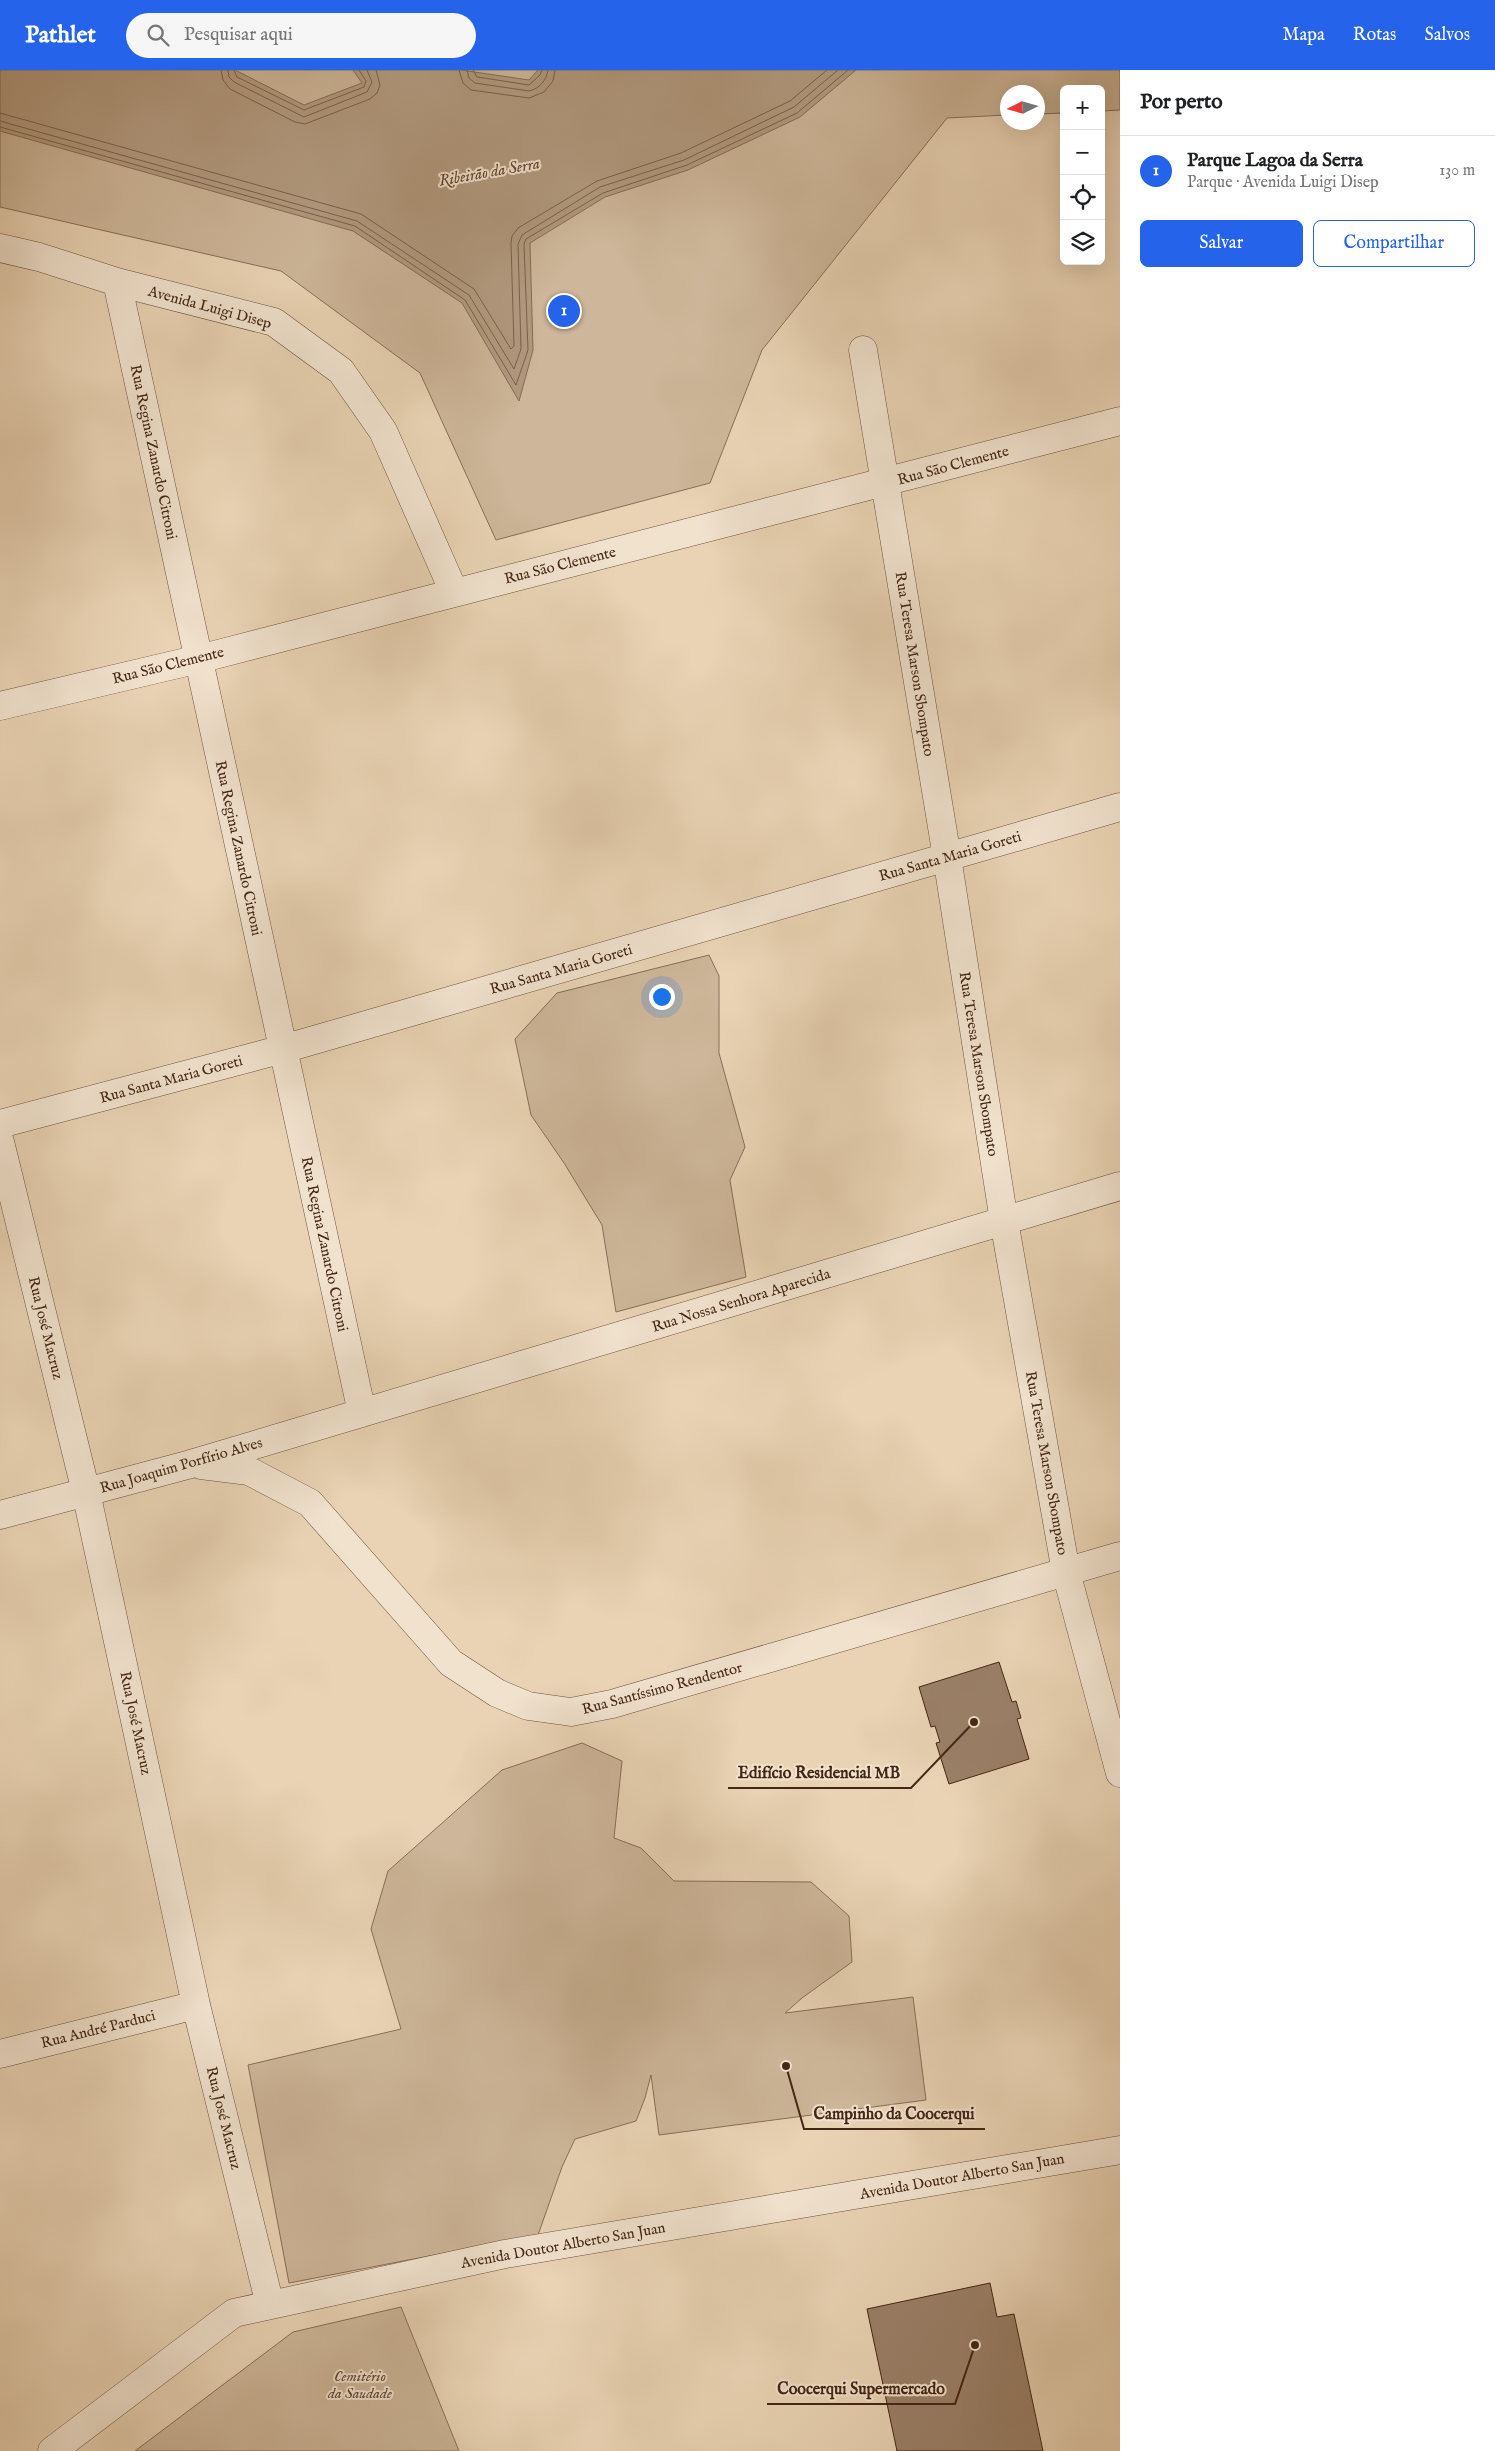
<!DOCTYPE html>
<html lang="pt">
<head>
<meta charset="utf-8">
<style>
  body { margin:0; font-family:"IM FELL English",serif; background:#f6f6f6; color:#202124 }
  .controls { position:absolute; right:15px; top:15px; display:grid; overflow:hidden; border-radius:8px; box-shadow:0 5px 20px #0002 }
  .controls button { width:45px; height:45px; display:grid; place-items:center; padding:0; border:0; border-bottom:1px solid #e0e0e0; background:#fff; color:#202124; font:25px sans-serif }
  .compass { position:absolute; left:1000px; top:15px; width:45px; height:45px; border-radius:50%; background:#fff; box-shadow:0 5px 20px #0002; rotate:265deg }
  .you { position:absolute; left:661px; top:926px; width:18px; height:18px; margin:-12px; border:4px solid #fff; border-radius:50%; background:#1a73e8; box-shadow:0 0 0 8px #1a73e833 }
  .badge { display:grid; place-items:center; width:32px; height:32px; border-radius:50%; background:#2563eb; color:#fff; font-size:16px; font-weight:700 }
  .pin { position:absolute; translate:-50% -50%; border:2px solid #fff; box-shadow:0 1px 5px #0006 }
  .list { margin:0; padding:0; list-style:none }
  h2 { display:flex; justify-content:space-between; align-items:center; height:65px; margin:0; padding:0 20px; font-size:21px }
  h2 small { font-size:16px; font-weight:400; color:#757577 }
  .list li { display:grid; grid-template-columns:32px 1fr auto; gap:15px; align-items:center; box-sizing:border-box; height:70px; padding:0 20px; border-top:1px solid #e0e0e0 }
  .list b { display:block; font-size:19px; white-space:nowrap }
  .list p { margin:0; font-size:16px; white-space:nowrap; color:#757577 }
  .list em { font-size:16px; font-style:normal; color:#757577 }
  .actions { display:flex; gap:10px; padding:15px 20px }
  .actions a { flex:1; padding:11px 0; border:1px solid #2563eb; border-radius:8px; text-align:center; font-size:18px; color:#2563eb }
  .actions .main { background:#2563eb; color:#fff }
  .icon { flex:none; width:28px; height:28px; fill:none; stroke:currentColor; stroke-width:2; stroke-linecap:round; stroke-linejoin:round }
  .map { position:relative; flex:none; width:1120px; height:2381px; overflow:hidden }
  header { display:flex; align-items:center; gap:30px; box-sizing:border-box; height:70px; padding:0 25px; background:#2563eb; color:#fff }
  header strong { font-size:24px }
  nav { display:flex; gap:28px; margin-inline-start:auto; font-size:18px }
  .search { width:350px; height:45px; background:#f6f6f6; display:flex; align-items:center; gap:12px; box-sizing:border-box; padding:0 18px; border-radius:28px; color:#757577; font-size:19px }
  main { display:flex }
  aside { flex:1; background:#fff }
  .map>svg:first-child { display:block }
</style>
</head>
<body>
<header>
<strong>Pathlet</strong>
<div class="search"><svg class="icon" aria-label="search" viewBox="0 0 24 24"><circle cx="10" cy="10" r="6"/><path d="M15 15l6 6"/></svg>Pesquisar aqui</div>
<nav><a>Mapa</a><a>Rotas</a><a>Salvos</a></nav>
</header>
<main>
<div class="map">
<svg width="1120" height="2381" viewBox="0 0 1120 2381">
  <rect width="100%" height="100%" fill="#e9d3b4"/>
  <filter id="stains"><feTurbulence type="fractalNoise" baseFrequency=".004" numOctaves="4"/><feColorMatrix values="0 0 0 0 .2 0 0 0 0 .09 0 0 0 0 .02 0 0 0 .5 -.17"/></filter>
  <radialGradient id="worn" r=".72"><stop offset=".6" stop-color="#630" stop-opacity="0"/><stop offset="1" stop-color="#630" stop-opacity=".3"/></radialGradient>
  <path fill="#cdb699" stroke="#896e57" d="M0,0h1120v40l-19,1v-22h-37v24l-26,1v-22h-30l-1,23 -60,3 -185,232 -52,133 -214,57 -76,-167 -139,-102 -281,-64z
    M709,885l10,21v77l26,94 -15,33 16,97 -130,35 -14,-87 -38,-62 -33,-48 -16,-76 42,-46z
    M582,1673l40,18 -8,77 27,10 33,33 137,1 38,34 3,46 -50,36 -17,15 128,-16 13,103 -267,35 -8,-60 -6,23 -9,23 -61,18 -13,28 -24,68 -249,48 -41,-218 153,-36 -30,-100 17,-58 114,-101z
    M401,2237l58,144h-324l158,-119z"/>
  <path fill="#b1997e" stroke="#866b54" d="M0,0h235l69,35 58,-22 -9,-13h108l68,10 9,-10h318l-56,47 -112,53 -83,27 -75,46 3,107 -14,51 -57,-98 -109,-72 -353,-100z"/>
  <g fill="none" stroke-linecap="round" stroke-linejoin="round">
    <path stroke="#7b604a" stroke-width="1" d="M221,0l2,10 7,9 65,33 10,2 65,-25 7,-6 3,-8 -4,-15
      M228,0l1,7 5,5 70,35 63,-25 5,-10 -5,-12
      M234,0l3,7 67,33 60,-23 2,-6 -7,-11
      M459,0l4,13 8,7 58,8 15,-6 9,-11 2,-11
      M467,0l2,8 6,5 54,8c10,-2 18,-11 19,-21
      M473,0l4,7 52,8 11,-10 2,-5
      M0,43l361,101 113,75 37,60 3,-3 -3,-103 1,-7 6,-8 79,-47 84,-28 109,-52 37,-31
      M0,51l357,100 112,74 45,74 7,-20 -3,-105 4,-9 78,-48 84,-27 110,-53 44,-37
      M0,57l355,99 110,74 51,85 12,-35 -4,-106 2,-5 77,-46 84,-28 110,-52 51,-43"/>
  </g>
  <path fill="#9a8068" stroke="#452715" d="M999,1592l13,40 4,-1 5,17 -4,1 12,40 -80,25 -13,-41 4,-1 -5,-16 -4,1 -12,-40z
    M990,2213l7,34 17,-3 29,137h-146l-30,-142z"/>
  <g fill="none" stroke-linecap="round" stroke-linejoin="round">
    <defs>
      <path id="minor" d="M0,178l39,9 78,25 157,40 67,49 42,60 71,161
        M117,212l245,1131
        M863,280l84,507 57,364 62,351 54,201
        M0,636l199,-47 921,-238
        M0,1054l283,-75 837,-242
        M0,1072l86,350 110,513 74,300
        M201,1395l48,6 61,32 141,160 46,30 31,13 43,6 41,-8 508,-148
        M0,1445l191,-51 929,-278
        M0,1984l196,-49
        M52,2381l182,-138 271,-59 615,-104"/>
    </defs>
    <use href="#minor" stroke="#6e523d" stroke-width="29"/>
    <use href="#minor" stroke="#f1e2ce" stroke-width="28"/>
  </g>
  <g text-anchor="middle" stroke-width="4" stroke-linejoin="round" paint-order="stroke">
    <g font-size="15" fill="#452715" stroke="#f1e2ce">
      <text transform="translate(210 237) rotate(15)" y="5">Avenida Luigi Disep</text>
      <text transform="translate(154 382) rotate(78)" y="5">Rua Regina Zanardo Citroni</text>
      <text transform="translate(953 395) rotate(-15)" y="5">Rua São Clemente</text>
      <text transform="translate(560 495) rotate(-14)" y="5">Rua São Clemente</text>
      <text transform="translate(915 594) rotate(81)" y="5">Rua Teresa Marson Sbompato</text>
      <text transform="translate(168 595) rotate(-14)" y="5">Rua São Clemente</text>
      <text transform="translate(239 778) rotate(78)" y="5">Rua Regina Zanardo Citroni</text>
      <text transform="translate(950 786) rotate(-16)" y="5">Rua Santa Maria Goreti</text>
      <text transform="translate(561 899) rotate(-16)" y="5">Rua Santa Maria Goreti</text>
      <text transform="translate(979 994) rotate(81)" y="5">Rua Teresa Marson Sbompato</text>
      <text transform="translate(171 1009) rotate(-15)" y="5">Rua Santa Maria Goreti</text>
      <text transform="translate(325 1174) rotate(78)" y="5">Rua Regina Zanardo Citroni</text>
      <text transform="translate(741 1230) rotate(-17)" y="5">Rua Nossa Senhora Aparecida</text>
      <text transform="translate(46 1258) rotate(76)" y="5">Rua José Macruz</text>
      <text transform="translate(1047 1393) rotate(80)" y="5">Rua Teresa Marson Sbompato</text>
      <text transform="translate(181 1395) rotate(-16)" y="5">Rua Joaquim Porfírio Alves</text>
      <text transform="translate(662 1618) rotate(-15)" y="5">Rua Santíssimo Rendentor</text>
      <text transform="translate(136 1653) rotate(78)" y="5">Rua José Macruz</text>
      <text transform="translate(98 1959) rotate(-14)" y="5">Rua André Parduci</text>
      <text transform="translate(224 2048) rotate(76)" y="5">Rua José Macruz</text>
      <text transform="translate(962 2106) rotate(-10)" y="5">Avenida Doutor Alberto San Juan</text>
      <text transform="translate(563 2175) rotate(-10)" y="5">Avenida Doutor Alberto San Juan</text>
    </g>
    <g font-size="15" font-style="italic" fill="#60442f" stroke="#f1e2ce">
      <text x="360" y="2311">Cemitério<tspan x="360" dy="17">da Saudade</tspan></text>
    </g>
    <g font-size="16" font-style="italic" fill="#60442f" stroke="#f1e2ce">
      <text transform="translate(489 101) rotate(-10)" y="6">Ribeirão da Serra</text>
    </g>
  </g>
  <path fill="none" stroke="#452715" stroke-width="2" d="M974 1652L911 1718H728M786 1996L804 2059H985M975 2275L955 2334H767"/>
  <g fill="#452715" stroke="#f1e2ce" stroke-width="2">
    <circle cx="974" cy="1652" r="5"/>
    <circle cx="786" cy="1996" r="5"/>
    <circle cx="975" cy="2275" r="5"/>
  </g>
  <g font-size="16" text-anchor="middle" font-weight="bold" fill="#452715" stroke="#f1e2ce" stroke-width="4" stroke-linejoin="round" paint-order="stroke">
    <text x="819" y="1708">Edifício Residencial MB</text>
    <text x="894" y="2049">Campinho da Coocerqui</text>
    <text x="861" y="2324">Coocerqui Supermercado</text>
  </g>
  <rect width="100%" height="100%" filter="url(#stains)"/>
  <rect width="100%" height="100%" fill="url(#worn)"/>
</svg>
<div class="controls">
<button>+</button>
<button>−</button>
<button><svg class="icon" aria-label="locate" viewBox="0 0 24 24"><circle cx="12" cy="12" r="6"/><path d="M12 2v4M12 18v4M2 12h4M18 12h4"/></svg></button>
<button><svg class="icon" aria-label="layers" viewBox="0 0 24 24"><path d="M12 4l9 5-9 5-9-5zM3 14l9 5 9-5"/></svg></button>
</div>
<svg class="compass" viewBox="-18 -18 36 36"><path d="M0-13l5 13h-10z" fill="#e53935"/><path d="M0 13l5-13h-10z" fill="#757577"/></svg>
<div class="you"></div>
<div class="pin badge" style="left:564px;top:241px">1</div>
</div>
<aside>
<h2>Por perto<small></small></h2>
<ul class="list">
<li><span class="badge">1</span><div><b>Parque Lagoa da Serra</b><p>Parque · Avenida Luigi Disep</p></div><em>130 m</em></li>
</ul>
<div class="actions"><a class="main">Salvar</a><a>Compartilhar</a></div>
</aside>
</main>
</body>
</html>
